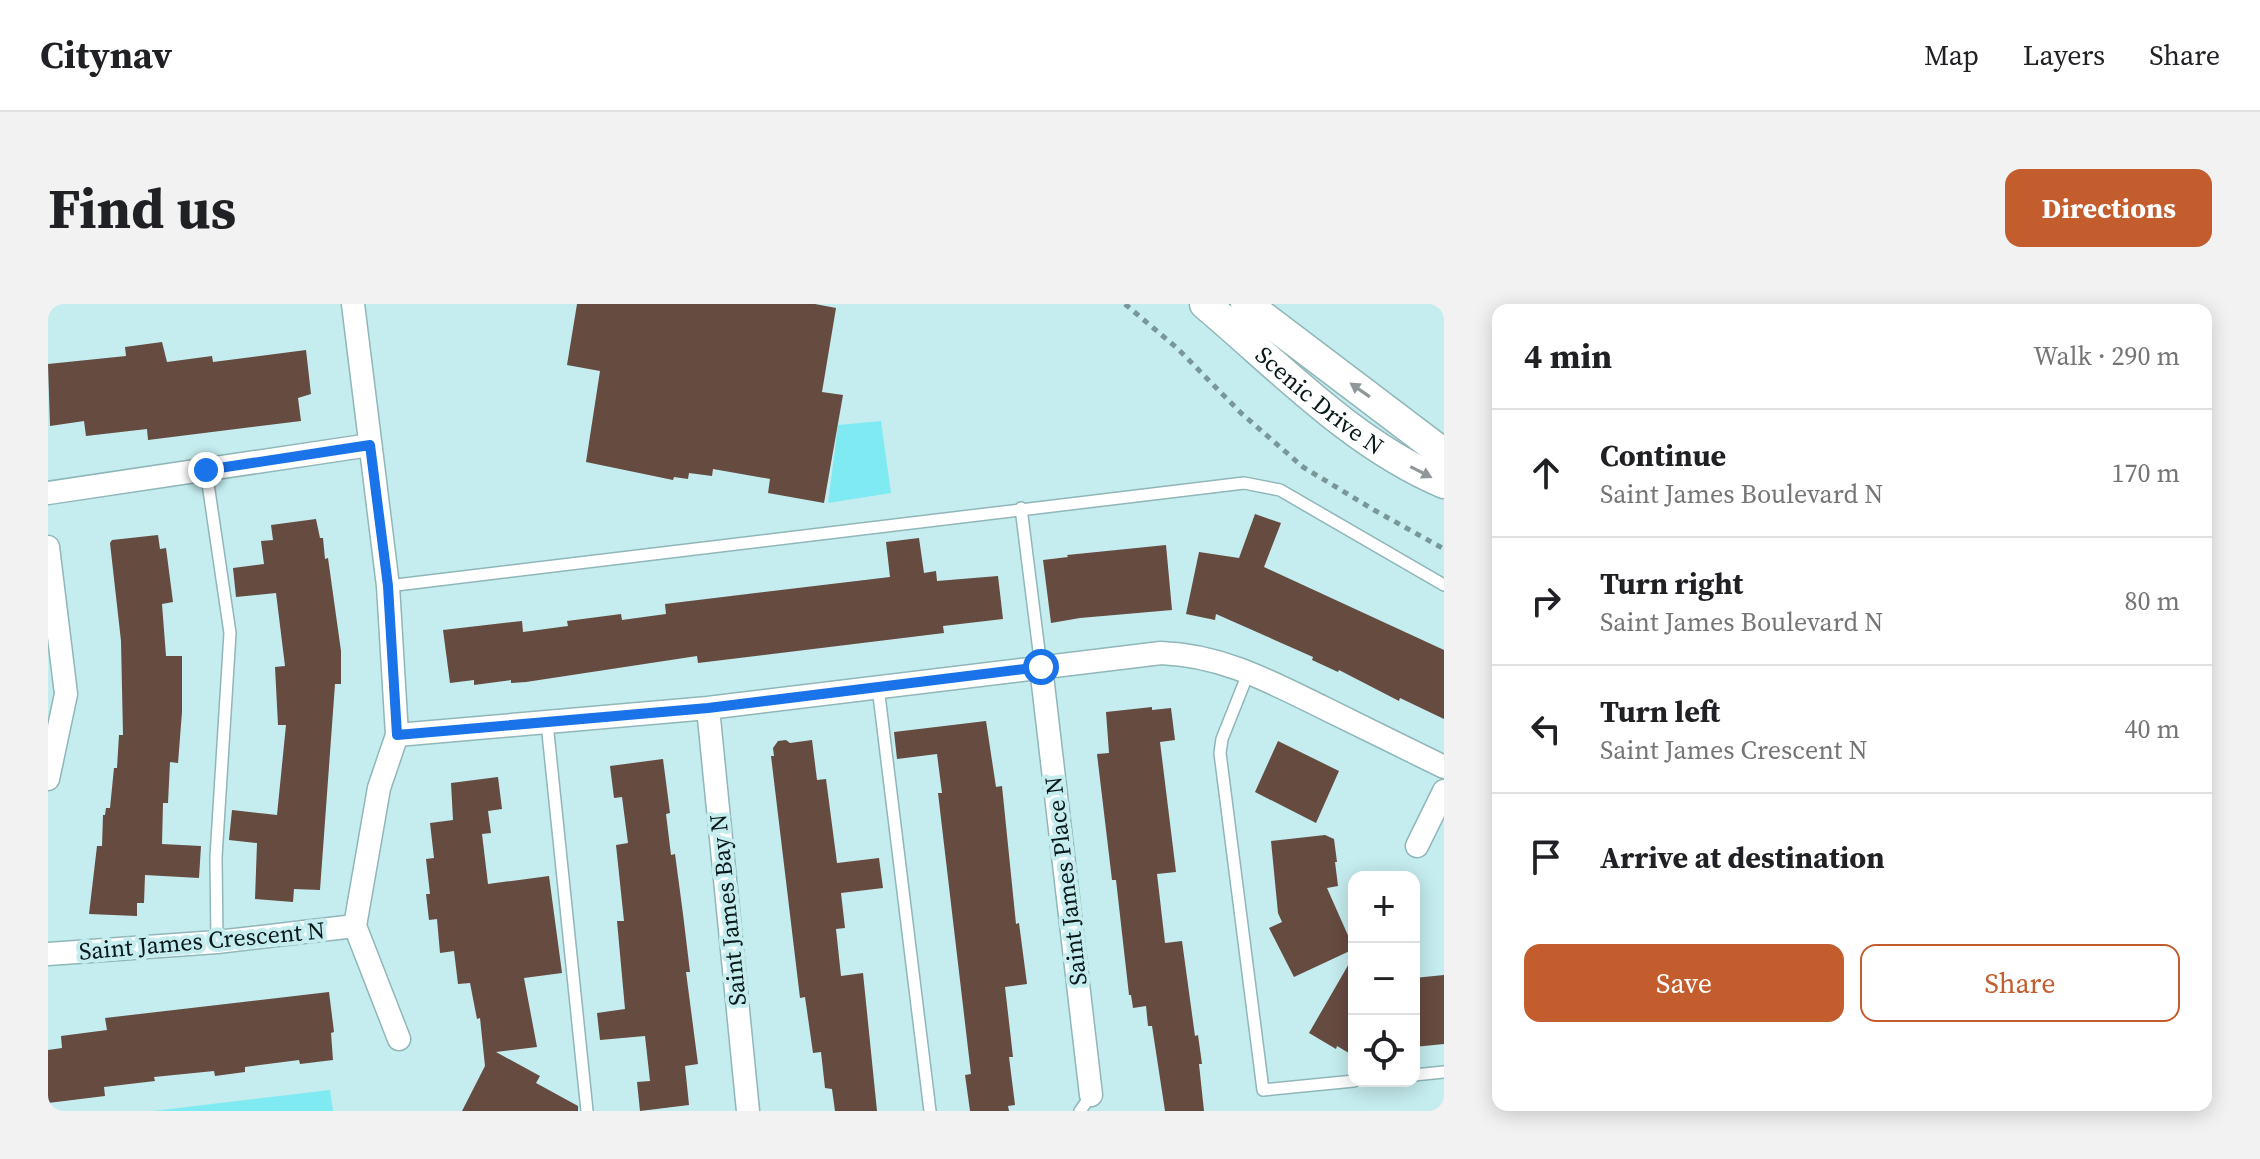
<!DOCTYPE html>
<html lang="en">
<head>
<meta charset="utf-8">
<style>
  body { margin:0; font-family:"Source Serif 4",serif; background:#f2f2f2; color:#202124 }
  .controls { position:absolute; right:24px; bottom:24px; display:grid; overflow:hidden; border-radius:16px; box-shadow:0 4px 20px #0003 }
  .controls button { width:72px; height:72px; display:grid; place-items:center; padding:0; border:0; border-bottom:2px solid #e0e0e0; background:#fff; color:#202124; font:40px sans-serif }
  .stop { position:absolute; width:24px; height:24px; margin:-18px; border:6px solid #1a73e8; border-radius:50%; background:#fff }
  .stop.end { background:#1a73e8; border-color:#fff; box-shadow:0 2px 8px #0008 }
  .list { margin:0; padding:0; list-style:none }
  h2 { display:flex; justify-content:space-between; align-items:center; height:104px; margin:0; padding:0 32px; font-size:34px }
  h2 small { font-size:26px; font-weight:400; color:#757577 }
  .list li { display:grid; grid-template-columns:52px 1fr auto; gap:24px; align-items:center; box-sizing:border-box; height:128px; padding:0 32px; border-top:2px solid #e0e0e0 }
  .list b { display:block; font-size:30px; white-space:nowrap }
  .list p { margin:0; font-size:26px; white-space:nowrap; color:#757577 }
  .list em { font-size:26px; font-style:normal; color:#757577 }
  .actions { display:flex; gap:16px; padding:24px 32px }
  .actions a { flex:1; padding:18px 0; border:2px solid #c35d2d; border-radius:16px; text-align:center; font-size:28px; color:#c35d2d }
  .actions .main { background:#c35d2d; color:#fff }
  .icon { flex:none; width:44px; height:44px; fill:none; stroke:currentColor; stroke-width:2; stroke-linecap:round; stroke-linejoin:round }
  .map { position:relative; flex:none; width:1396px; height:807px; overflow:hidden; border-radius:16px }
  header { display:flex; align-items:center; gap:48px; box-sizing:border-box; height:112px; padding:0 40px; background:#fff; border-bottom:2px solid #e0e0e0 }
  header strong { font-size:38px }
  nav { display:flex; gap:44px; margin-inline-start:auto; font-size:28px }
  .intro { display:flex; align-items:center; justify-content:space-between; box-sizing:border-box; height:192px; padding:0 48px }
  h1 { margin:0; font-size:56px }
  .button { padding:20px 36px; border-radius:16px; background:#c35d2d; color:#fff; font-size:28px; font-weight:700 }
  main { display:flex; gap:48px; padding:0 48px }
  aside { flex:1; background:#fff; border-radius:16px; box-shadow:0 4px 20px #0003 }
  .map>svg:first-child { display:block }
</style>
</head>
<body>
<header>
<strong>Citynav</strong>
<nav><a>Map</a><a>Layers</a><a>Share</a></nav>
</header>
<div class="intro"><h1>Find us</h1><a class="button">Directions</a></div>
<main>
<div class="map">
<svg width="1396" height="807" viewBox="0 0 1396 807">
  <rect width="100%" height="100%" fill="#c5ecef"/>
  <path fill="#80eaf2" d="M833,117l10,72 -63,10 10,-78z
    M282,786l3,21h-180z"/>
  <path fill="#664b40" d="M529,0h238l21,4 -14,84 21,3 -19,108 -56,-10 2,-14 -57,-10 -1,7 -23,-3 -1,6 -14,-2 -1,3 -87,-18 14,-91 -33,-6z
    M114,38l5,20 45,-6 1,6 93,-12 5,44 -13,4 3,23 -153,19 -1,-11 -61,7 -2,-15 -34,5 -2,-62 78,-8 -1,-9z
    M1207,210l26,9 -17,44 180,83v69l-44,-21 -1,3 -60,-31 -1,2 -26,-12 1,-3 -97,-43 -1,6 -29,-6 13,-62 40,6z
    M268,215l4,19h3l2,21 3,-1 13,93v33h-6l-15,206 -26,-1 -1,13 -38,-3 2,-56 -28,-3 3,-30 45,5 9,-90h-8l-3,-58 10,-1 -9,-73 -40,4 -3,-29 31,-4 -3,-23 12,-1 -2,-15z
    M110,231l2,14 6,-1 7,54 -11,2 4,52h16v56l-4,51 -8,-1 -2,41h-5l-1,41 39,2 -2,32 -54,-3 -1,28h-7v13l-48,-2 8,-68h5l1,-31h2l1,-7h4l4,-40h3l2,-33h4l-2,-94 -11,-98 2,-3z
    M871,234l5,35 12,-2 1,10 61,-5 5,43 -60,7 1,7 -246,30 -1,-7 -171,26 -15,1v-3l-37,5v-5l-24,3 -7,-53 79,-9 1,11 45,-6 -1,-5 54,-7 1,6 44,-6 -1,-10 225,-27 -4,-35z
    M1118,241l6,65 -92,8 -29,5 -8,-63 25,-3 -1,-2z
    M1104,403v3l19,-2 4,32 -15,2 16,130 -19,2 8,69 17,-2 13,95 3,-1 4,29h-3l5,47h-39l-13,-85h-4l-2,-20 -13,2 -2,-13h-2l-13,-115h-4l-15,-126 12,-1 -3,-41z
    M938,417l10,66 6,-1 14,138 3,-1 8,61 -22,3 8,70h-4l6,48 -7,1 1,5h-39l-5,-36 6,-1 -33,-281h4l-5,-39 -40,5 -3,-27z
    M738,436l4,3 22,-3 5,40 9,-1 11,84 42,-5 4,30 -42,5 4,35 -9,1 5,47 22,-3 14,138h-42l-3,-22 -7,-1 -4,-36 -8,1 -8,-56 -5,1 -29,-242h3l-1,-8 5,-7z
    M1230,437l61,30 -23,52 -61,-31z
    M615,455l7,54 -4,1 5,41 4,-1 8,60 7,58h-4l12,92 -13,2 4,39 -49,6 -3,-29 13,-1 -5,-45 -45,4 -3,-27 28,-4 -8,-88h7l-8,-76 12,-2 -6,-46 -8,1 -4,-32z
    M450,473l4,32 -14,2 3,22 -9,1 6,50 61,-8 13,97 -38,5 13,69 -41,5 44,24 -4,7 42,23v5h-116l23,-45 -5,-48 -3,1 -7,-36 -12,1 -4,-33 -14,2 -3,-34 -8,1 -3,-26h4l-4,-35 8,-1 -4,-35 23,-3 -2,-37z
    M1277,531l9,4 3,23h-2l3,24 -11,2 27,61 -60,28 -25,-49 13,-6 -4,-9 -7,-72z
    M1306,651v101l-17,-10 -1,3 -27,-16z
    M1396,671v69l-30,3v-69z
    M281,688l5,40 -3,1 2,27 -33,4 -1,-4 -54,7v5l-30,4 -1,-5 -60,6 1,4 -51,6 1,9 -57,7v-53l14,-2 -1,-12 46,-6 -2,-12z"/>
  <g fill="none" stroke-linecap="round" stroke-linejoin="round">
    <defs>
      <path id="lane" d="M158,166l24,163 -14,224 1,85
        M973,204l20,159
        M340,282l856,-103 36,7 164,95
        M1201,367l-27,68 -2,14 43,337 91,-9
        M830,383l52,424
        M499,419l40,388
        M1366,771l30,-3
        M1032,807l11,-16"/>
      <path id="street" d="M305,0l35,282 9,149 -18,53 -24,138 44,113
        M0,189l322,-48
        M0,243l18,147 -18,85
        M993,363l50,428
        M660,404l40,403
        M349,431l311,-27 453,-55c60,2 108,28 161,54 41,20 81,40 122,60
        M1369,542l27,-55
        M0,650l169,-12 138,-16"/>
      <g id="secondary">
        <path id="s1" d="M1157,0c76,64 147,140 239,179"/>
        <path d="M1198,0l198,150"/>
      </g>
    </defs>
    <use href="#lane" stroke="#90b6b9" stroke-width="14"/>
    <use href="#street" stroke="#90b6b9" stroke-width="25"/>
    <use href="#secondary" stroke="#90b6b9" stroke-width="33"/>
    <path stroke="#799799" stroke-width="5" stroke-dasharray="6 6" stroke-linecap="butt" d="M1077,0l52,44 64,65 62,54 71,43 70,39"/>
    <use href="#lane" stroke="#fff" stroke-width="11"/>
    <use href="#street" stroke="#fff" stroke-width="22"/>
    <use href="#secondary" stroke="#fff" stroke-width="30"/>
  </g>
  <defs><path id="oneway-solid" d="M-6-.8H1V-3.2L6.5 0L1 3.2V.8H-6Z" transform="scale(2)"/></defs>
  <g fill="#909798">
    <use href="#oneway-solid" transform="translate(1312 86) rotate(-145)"/>
    <use href="#oneway-solid" transform="translate(1373 168) rotate(27)"/>
  </g>
  <g fill="none" stroke-linecap="round" stroke-linejoin="round">
    <path stroke="#1a73e8" stroke-width="10" d="M158,166l164,-25 18,141 9,149 311,-27 333,-41"/>
  </g>
  <g text-anchor="middle" stroke-width="8" stroke-linejoin="round" paint-order="stroke">
    <g font-size="24" fill="#091819" stroke="#c5ecef">
      <text dy="8" stroke="none"><textPath href="#s1" startOffset="150">Scenic Drive N</textPath></text>
      <text transform="translate(1018 577) rotate(-97)" y="8">Saint James Place N</text>
      <text transform="translate(680 606) rotate(-96)" y="8">Saint James Bay N</text>
      <text transform="translate(154 637) rotate(-5)" y="8">Saint James Crescent N</text>
    </g>
  </g>
</svg>
<div class="controls">
<button>+</button>
<button>−</button>
<button><svg class="icon" aria-label="locate" viewBox="0 0 24 24"><circle cx="12" cy="12" r="6"/><path d="M12 2v4M12 18v4M2 12h4M18 12h4"/></svg></button>
</div>
<div class="stop" style="left:993px;top:363px"></div>
<div class="stop end" style="left:158px;top:166px"></div>
</div>
<aside>
<h2>4 min<small>Walk · 290 m</small></h2>
<ul class="list">
<li><svg class="icon" aria-label="ahead" viewBox="0 0 24 24"><path d="M12 20V5M6 11l6-6 6 6"/></svg><div><b>Continue</b><p>Saint James Boulevard N</p></div><em>170 m</em></li>
<li><svg class="icon" aria-label="right" viewBox="0 0 24 24"><path d="M7 20v-9h11M14 6l5 5-5 5"/></svg><div><b>Turn right</b><p>Saint James Boulevard N</p></div><em>80 m</em></li>
<li><svg class="icon" aria-label="left" viewBox="0 0 24 24"><path d="M17 20v-9H6M10 6l-5 5 5 5"/></svg><div><b>Turn left</b><p>Saint James Crescent N</p></div><em>40 m</em></li>
<li><svg class="icon" aria-label="arrive" viewBox="0 0 24 24"><path d="M6 21V4h12l-3 4 3 4H6"/></svg><div><b>Arrive at destination</b></div></li>
</ul>
<div class="actions"><a class="main">Save</a><a>Share</a></div>
</aside>
</main>
</body>
</html>
